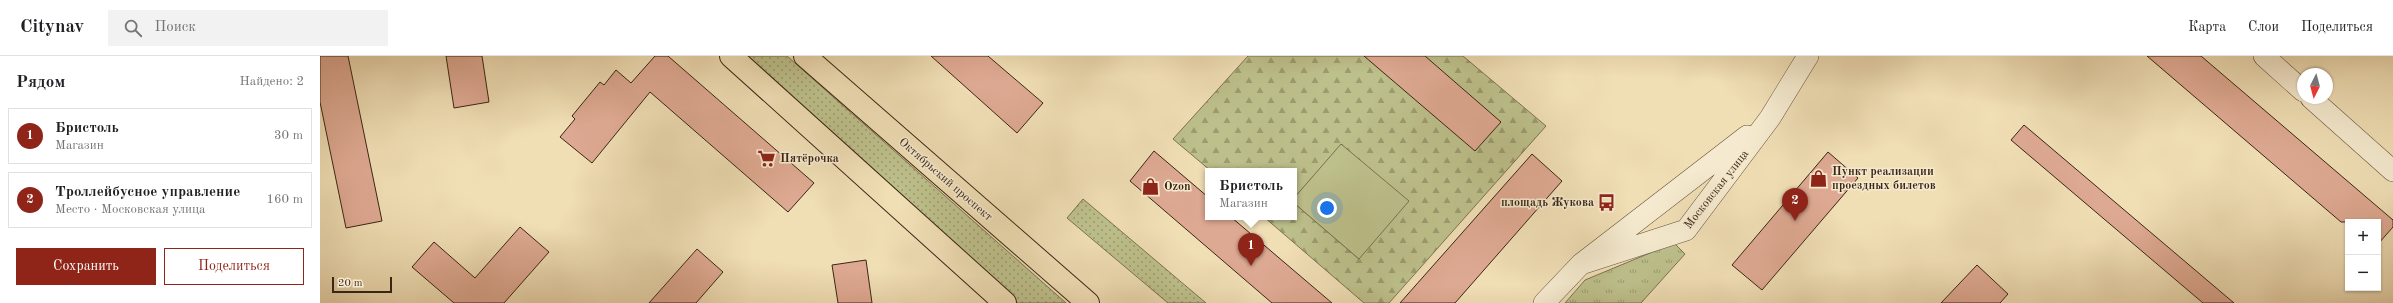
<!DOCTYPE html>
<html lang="ru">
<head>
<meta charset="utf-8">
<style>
  body { margin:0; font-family:"Old Standard TT",serif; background:#f2f2f2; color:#202124 }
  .controls { position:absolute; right:12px; bottom:12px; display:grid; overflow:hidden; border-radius:0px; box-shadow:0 1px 3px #0004 }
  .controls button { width:36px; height:36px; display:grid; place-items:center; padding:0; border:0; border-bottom:1px solid #e0e0e0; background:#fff; color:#202124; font:20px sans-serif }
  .compass { position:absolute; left:1977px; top:12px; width:36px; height:36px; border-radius:50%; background:#fff; box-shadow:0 1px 3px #0004; rotate:186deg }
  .scale { position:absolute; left:12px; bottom:10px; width:60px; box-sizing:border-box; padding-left:4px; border:2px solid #3b2515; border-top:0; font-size:11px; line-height:14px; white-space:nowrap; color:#3b2515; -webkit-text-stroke:3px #f5eacf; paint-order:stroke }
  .you { position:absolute; left:1007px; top:152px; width:14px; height:14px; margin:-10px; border:3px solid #fff; border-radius:50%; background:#1a73e8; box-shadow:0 0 0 6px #1a73e833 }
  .badge { display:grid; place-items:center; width:26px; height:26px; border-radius:50%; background:#8f2418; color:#fff; font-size:13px; font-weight:700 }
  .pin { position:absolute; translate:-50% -33px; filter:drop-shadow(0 1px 2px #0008) }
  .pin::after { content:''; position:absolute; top:21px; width:14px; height:12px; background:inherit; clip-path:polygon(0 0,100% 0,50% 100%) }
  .popup { position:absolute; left:885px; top:112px; width:92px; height:52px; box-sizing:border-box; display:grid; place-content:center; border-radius:0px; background:#fff; filter:drop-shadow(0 1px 3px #0005); font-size:13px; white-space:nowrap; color:#757577 }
  .popup b { font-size:15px; color:#202124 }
  .popup::after { content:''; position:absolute; left:50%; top:100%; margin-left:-8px; border:8px solid transparent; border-top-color:#fff }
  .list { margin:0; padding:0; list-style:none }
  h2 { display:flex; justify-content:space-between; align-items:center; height:52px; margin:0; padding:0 16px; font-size:17px }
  h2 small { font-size:13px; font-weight:400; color:#757577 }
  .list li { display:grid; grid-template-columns:26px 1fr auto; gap:12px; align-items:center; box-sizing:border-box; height:56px; margin:0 8px 8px; padding:0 8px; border:1px solid #e0e0e0; border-radius:0px }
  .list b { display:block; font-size:15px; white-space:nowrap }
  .list p { margin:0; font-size:13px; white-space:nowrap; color:#757577 }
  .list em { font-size:13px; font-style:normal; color:#757577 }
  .actions { display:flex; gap:8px; padding:12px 16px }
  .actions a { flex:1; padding:9px 0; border:1px solid #8f2418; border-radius:0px; text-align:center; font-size:14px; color:#8f2418 }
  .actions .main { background:#8f2418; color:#fff }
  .icon { flex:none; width:22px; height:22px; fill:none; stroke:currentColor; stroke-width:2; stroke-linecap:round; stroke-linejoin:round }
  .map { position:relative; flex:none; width:2073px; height:247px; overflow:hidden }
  header { display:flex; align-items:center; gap:24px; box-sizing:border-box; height:56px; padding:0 20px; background:#fff; border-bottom:1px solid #e0e0e0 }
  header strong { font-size:19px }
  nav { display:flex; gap:22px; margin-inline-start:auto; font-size:14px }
  .search { width:280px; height:36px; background:#f2f2f2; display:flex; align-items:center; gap:10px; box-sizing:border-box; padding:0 14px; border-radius:0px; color:#757577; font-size:15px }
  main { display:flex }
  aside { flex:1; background:#fff }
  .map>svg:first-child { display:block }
</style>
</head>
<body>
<header>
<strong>Citynav</strong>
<div class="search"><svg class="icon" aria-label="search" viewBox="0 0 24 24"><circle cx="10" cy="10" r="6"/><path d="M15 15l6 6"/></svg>Поиск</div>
<nav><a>Карта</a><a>Слои</a><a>Поделиться</a></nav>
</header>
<main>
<aside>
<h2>Рядом<small>Найдено: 2</small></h2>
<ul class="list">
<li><span class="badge">1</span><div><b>Бристоль</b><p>Магазин</p></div><em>30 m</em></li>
<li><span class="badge">2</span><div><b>Троллейбусное управление</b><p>Место · Московская улица</p></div><em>160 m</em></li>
</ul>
<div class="actions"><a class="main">Сохранить</a><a>Поделиться</a></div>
</aside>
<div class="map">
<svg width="2073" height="247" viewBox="0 0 2073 247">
  <defs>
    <pattern id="grass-dots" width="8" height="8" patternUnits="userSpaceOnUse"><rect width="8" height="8" fill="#bdc08b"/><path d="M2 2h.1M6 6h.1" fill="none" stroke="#9b9c70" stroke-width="1.8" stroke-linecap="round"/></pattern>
    <pattern id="forest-firs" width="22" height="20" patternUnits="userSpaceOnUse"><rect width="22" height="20" fill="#bdc08b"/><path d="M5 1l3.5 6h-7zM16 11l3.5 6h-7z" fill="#9b9c70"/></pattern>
    <pattern id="park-tufts" width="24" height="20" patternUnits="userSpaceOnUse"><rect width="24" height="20" fill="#bdc08b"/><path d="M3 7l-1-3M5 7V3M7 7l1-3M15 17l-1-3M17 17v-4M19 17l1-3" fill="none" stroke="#9b9c70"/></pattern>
  </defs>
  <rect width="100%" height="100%" fill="#f0deb5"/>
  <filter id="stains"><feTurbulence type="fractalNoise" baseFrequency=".005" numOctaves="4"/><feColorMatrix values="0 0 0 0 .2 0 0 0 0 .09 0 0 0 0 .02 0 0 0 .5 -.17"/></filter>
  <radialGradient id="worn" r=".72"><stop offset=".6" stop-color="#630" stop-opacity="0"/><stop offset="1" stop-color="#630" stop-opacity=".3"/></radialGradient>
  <path fill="url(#grass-dots)" stroke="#7c7250" d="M411,0h56l279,247h-52z
    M763,143l123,104h-38l-101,-85z"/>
  <path fill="url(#forest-firs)" stroke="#7c7250" d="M928,0h215l83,70 -157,177h-25l-100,-86h30v-14l65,56 -17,-115 -48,54v-27h-83l-38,-32z"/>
  <path fill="url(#park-tufts)" stroke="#7c7250" d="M1354,187l11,11 -44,49h-76l20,-23z"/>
  <path fill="#bdc08b" stroke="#7c7250" d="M1021,88l68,57 -50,58 -65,-56v-5z"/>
  <path fill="#dea992" stroke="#3b2515" d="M0,0h28l34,165 -36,7 -26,-126z
    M126,0h36l7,46 -35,6z
    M335,0h13l146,127 -26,29 -138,-120 -58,71 -32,-26 15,-18 -3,-3 28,-34 4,3 12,-15 15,13z
    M611,0h57l55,47 -26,30z
    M1044,0h61l76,66 -26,29z
    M1827,0h54l192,164v7l-15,17v-22h-37z
    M1704,69l210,178h-31l-192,-163z
    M834,95l54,46v20h23l101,86h-60l-142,-122z
    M1508,96l30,26 -96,112 -30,-25z
    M1212,98l30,27 -107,122h-55z
    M200,171l29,25 -45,51h-50l-42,-36 22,-25 41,36z
    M377,193l26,23 -27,31h-47z
    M546,204l6,43h-34l-6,-38z
    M1657,209l31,29 -8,9h-59z"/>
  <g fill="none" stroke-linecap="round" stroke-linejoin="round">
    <defs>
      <path id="minor" d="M1944,0l39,35
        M1991,42l82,73
        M1261,208l105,-34 84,-112 38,-62
        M1224,247l37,-39 166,-128"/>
      <path id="major" d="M411,0l274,247
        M485,0l283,247"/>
    </defs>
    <use href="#minor" stroke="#68533d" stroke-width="22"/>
    <use href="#major" stroke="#3b2515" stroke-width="24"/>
    <use href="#minor" stroke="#f5eacf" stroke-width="21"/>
    <use href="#major" stroke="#f0deb5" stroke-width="22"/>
  </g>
  <defs>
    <symbol id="supermarket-bare" viewBox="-9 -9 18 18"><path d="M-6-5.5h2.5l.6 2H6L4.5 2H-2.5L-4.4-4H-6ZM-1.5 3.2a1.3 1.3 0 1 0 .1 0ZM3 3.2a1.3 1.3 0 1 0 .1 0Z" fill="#8f2418" stroke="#f5eacf" stroke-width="2.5" paint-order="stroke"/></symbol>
    <symbol id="shop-bare" viewBox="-9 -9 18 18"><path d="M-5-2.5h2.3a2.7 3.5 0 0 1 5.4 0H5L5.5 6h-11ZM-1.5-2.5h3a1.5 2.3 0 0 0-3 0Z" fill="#8f2418" stroke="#f5eacf" stroke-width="2.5" paint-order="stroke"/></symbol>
    <symbol id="bus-bare" viewBox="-9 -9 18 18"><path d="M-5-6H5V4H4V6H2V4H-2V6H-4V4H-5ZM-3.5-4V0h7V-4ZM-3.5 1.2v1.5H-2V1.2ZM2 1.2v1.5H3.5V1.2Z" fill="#8f2418" stroke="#f5eacf" stroke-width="2.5" paint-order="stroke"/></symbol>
  </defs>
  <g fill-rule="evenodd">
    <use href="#supermarket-bare" x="434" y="90" width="25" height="25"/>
    <use href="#shop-bare" x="1486" y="110" width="25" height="25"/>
    <use href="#shop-bare" x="818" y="118" width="25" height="25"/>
    <use href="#bus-bare" x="1274" y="134" width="25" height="25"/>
  </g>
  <g text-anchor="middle" stroke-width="3" stroke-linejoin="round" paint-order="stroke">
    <g font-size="12" font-weight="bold" fill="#3b2515" stroke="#f5eacf" text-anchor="start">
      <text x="460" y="106">Пятёрочка</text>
      <text x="1512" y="119">Пункт реализации<tspan x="1512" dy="14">проездных билетов</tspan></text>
      <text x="844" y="134">Ozon</text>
      <text x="1274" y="150" text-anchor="end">площадь Жукова</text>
    </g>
    <g font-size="12" fill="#3b2515" stroke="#f5eacf">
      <text transform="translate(626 123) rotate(41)" y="4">Октябрьский проспект</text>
      <text transform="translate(1396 133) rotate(-52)" y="4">Московская улица</text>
    </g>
  </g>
  <rect width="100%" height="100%" filter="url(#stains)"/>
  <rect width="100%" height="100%" fill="url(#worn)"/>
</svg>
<div class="controls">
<button>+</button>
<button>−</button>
</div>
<svg class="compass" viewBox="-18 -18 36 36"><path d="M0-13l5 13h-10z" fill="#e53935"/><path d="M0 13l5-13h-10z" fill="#757577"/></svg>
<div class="scale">20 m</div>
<div class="you"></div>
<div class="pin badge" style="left:931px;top:210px">1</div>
<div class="popup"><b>Бристоль</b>Магазин</div>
<div class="pin badge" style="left:1475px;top:165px">2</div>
</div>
</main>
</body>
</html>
